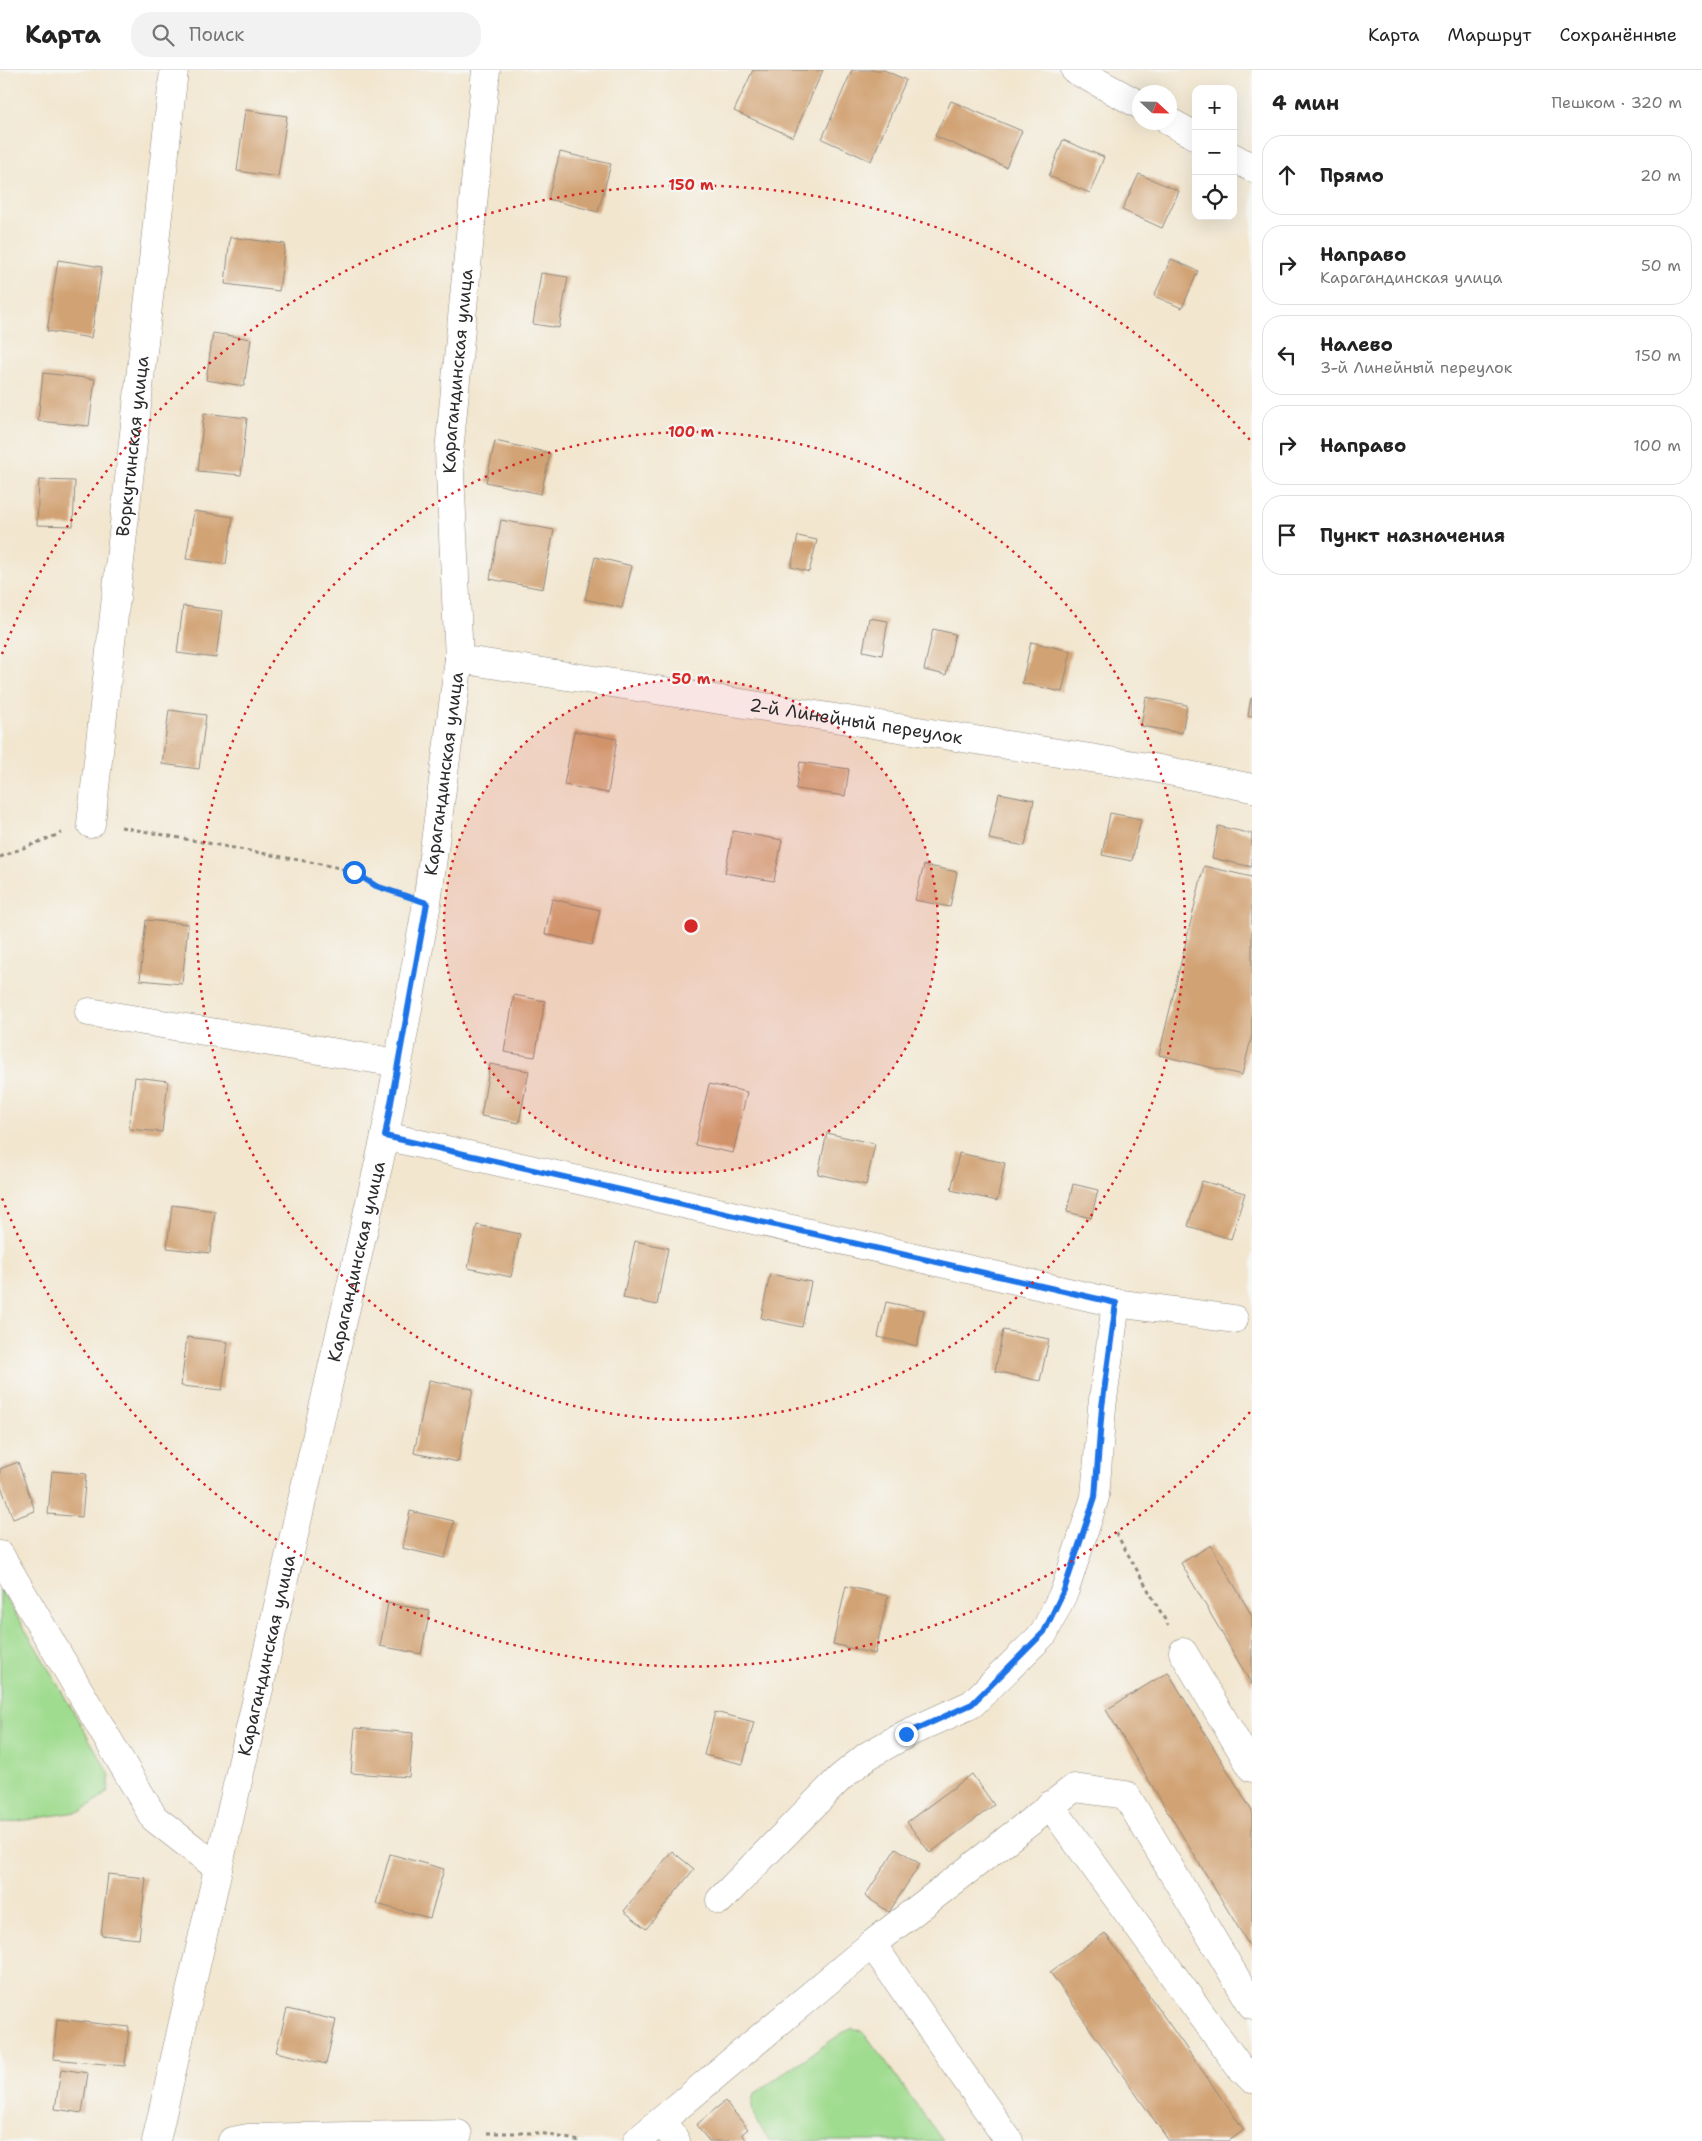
<!DOCTYPE html>
<html lang="ru">
<head>
<meta charset="utf-8">
<style>
  body { margin:0; font-family:"Shantell Sans",sans-serif; background:#f2f2f2; color:#222 }
  .controls { position:absolute; right:15px; top:15px; display:grid; overflow:hidden; border-radius:10px; box-shadow:0 5px 20px #0002 }
  .controls button { width:45px; height:45px; display:grid; place-items:center; padding:0; border:0; border-bottom:1px solid #e0e0e0; background:#fff; color:#222; font:25px sans-serif }
  .compass { position:absolute; left:1132px; top:15px; width:45px; height:45px; border-radius:50%; background:#fff; box-shadow:0 5px 20px #0002; rotate:112deg }
  .stop { position:absolute; width:15px; height:15px; margin:-11px; border:4px solid #1a73e8; border-radius:50%; background:#fff }
  .stop.end { background:#1a73e8; border-color:#fff; box-shadow:0 1px 5px #0008 }
  .list { margin:0; padding:0; list-style:none }
  h2 { display:flex; justify-content:space-between; align-items:center; height:65px; margin:0; padding:0 20px; font-size:21px }
  h2 small { font-size:16px; font-weight:400; color:#767676 }
  .list li { display:grid; grid-template-columns:32px 1fr auto; gap:15px; align-items:center; box-sizing:border-box; height:80px; margin:0 10px 10px; padding:0 10px; border:1px solid #e0e0e0; border-radius:20px }
  .list b { display:block; font-size:19px; white-space:nowrap }
  .list p { margin:0; font-size:16px; white-space:nowrap; color:#767676 }
  .list em { font-size:16px; font-style:normal; color:#767676 }
  .icon { flex:none; width:28px; height:28px; fill:none; stroke:currentColor; stroke-width:2; stroke-linecap:round; stroke-linejoin:round }
  .map { position:relative; flex:none; width:1252px; height:2071px; overflow:hidden }
  header { display:flex; align-items:center; gap:30px; box-sizing:border-box; height:70px; padding:0 25px; background:#fff; border-bottom:1px solid #e0e0e0 }
  header strong { font-size:24px }
  nav { display:flex; gap:28px; margin-inline-start:auto; font-size:18px }
  .search { width:350px; height:45px; background:#f2f2f2; display:flex; align-items:center; gap:12px; box-sizing:border-box; padding:0 18px; border-radius:20px; color:#767676; font-size:19px }
  main { display:flex }
  aside { flex:1; background:#fff }
  .map>svg:first-child { display:block }
</style>
</head>
<body>
<header>
<strong>Карта</strong>
<div class="search"><svg class="icon" aria-label="search" viewBox="0 0 24 24"><circle cx="10" cy="10" r="6"/><path d="M15 15l6 6"/></svg>Поиск</div>
<nav><a>Карта</a><a>Маршрут</a><a>Сохранённые</a></nav>
</header>
<main>
<div class="map">
<svg width="1252" height="2071" viewBox="0 0 1252 2071">
  <rect width="100%" height="100%" fill="#f6f6f2"/>
  <filter id="ink" filterUnits="userSpaceOnUse"><feTurbulence type="fractalNoise" baseFrequency=".02" numOctaves="2"/><feDisplacementMap in="SourceGraphic" scale="10" xChannelSelector="R" yChannelSelector="G"/><feConvolveMatrix kernelMatrix="1 2 1 2 8 2 1 2 1" color-interpolation-filters="sRGB"/></filter>
  <filter id="wash" filterUnits="userSpaceOnUse"><feTurbulence type="fractalNoise" baseFrequency=".0096" numOctaves="4" result="noise"/><feDisplacementMap in="SourceGraphic" scale="20" xChannelSelector="R" yChannelSelector="G"/><feGaussianBlur stdDeviation="1.12" result="paint"/><feColorMatrix in="noise" values="0 0 0 0 0 0 0 0 0 0 0 0 0 0 0 0 0 1.4 0 .05"/><feComposite in="paint" operator="in"/></filter>
  <g filter="url(#wash)">
    <rect width="100%" height="100%" fill="#f2e6cf"/>
    <path fill="#a0dc90" stroke="#66845e" d="M0,1519l37,60 73,126 -2,17 -26,19 -82,13z
      M853,1958l8,3 7,7 75,103h-173c-10,-15 -23,-28 -16,-47l88,-61z"/>
    <g id="blocks">
      <path fill="#d1a273" d="M753,0h70l-30,67 -59,-26z
        M852,0h32l22,10 -35,81 -49,-22z
        M951,31l71,30 -16,36 -71,-31z
        M245,40l42,6 -9,61 -41,-6z
        M1063,70l41,17 -14,36 -41,-17z
        M560,82l51,12 -13,48 -50,-13z
        M1139,104l40,17 -17,37 -40,-18z
        M230,167l55,7 -6,47 -54,-7z
        M1171,189l27,12 -16,37 -28,-12z
        M58,190l44,7 -11,71 -44,-7z
        M541,203l27,4 -9,51 -26,-4z
        M213,263l38,6 -7,47 -38,-6z
        M43,303l52,6 -6,47 -51,-5z
        M204,343l43,5 -6,57 -43,-4z
        M495,371l55,12 -9,41 -55,-12z
        M39,410l36,1 -2,45 -36,-1z
        M194,441l39,6 -7,47 -40,-5z
        M501,450l53,10 -11,59 -53,-10z
        M798,466l19,4 -8,32 -18,-5z
        M595,487l37,9 -10,42 -37,-9z
        M183,536l39,5 -6,47 -39,-5z
        M869,548l19,3 -6,34 -19,-4z
        M933,559l22,5 -9,41 -22,-5z
        M1031,572l40,9 -9,41 -40,-9z
        M1146,627l41,8 -5,28 -41,-7z
        M1251,628h1v19l-4,-1z
        M169,640l37,5 -7,54 -37,-5z
        M574,661l43,8 -9,54 -44,-8z
        M800,692l49,7 -4,27 -49,-7z
        M999,723l35,7 -9,46 -36,-7z
        M1110,743l31,6 -9,42 -30,-6z
        M1218,756l34,8v33l-40,-9z
        M733,761l49,9 -8,41 -49,-8z
        M924,795l33,7 -7,35 -35,-7z
        M1204,796l48,11v158l-10,40 -83,-20z
        M552,829l48,11 -8,35 -47,-11z
        M146,850l42,4 -6,60 -42,-4z
        M514,925l31,6 -10,56 -31,-5z
        M490,994l39,7 -10,52 -38,-7z
        M135,1007l33,4 -6,51 -33,-3z
        M709,1014l38,8 -14,61 -38,-8z
        M827,1063l48,11 -9,41 -48,-11z
        M959,1083l46,10 -8,38 -46,-11z
        M1202,1111l43,12 -14,46 -43,-13z
        M1073,1114l25,6 -7,28 -24,-6z
        M172,1135l43,6 -5,42 -43,-5z
        M477,1155l43,9 -9,43 -43,-9z
        M635,1171l33,7 -11,57 -34,-7z
        M770,1204l41,8 -9,45 -41,-9z
        M886,1232l38,8 -7,36 -39,-9z
        M1003,1260l46,9 -9,42 -45,-10z
        M187,1267l41,5 -6,48 -41,-4z
        M429,1310l44,9 -15,73 -44,-9z
        M18,1392l17,49 -22,8 -13,-36v-14z
        M52,1401l34,3 -4,43 -34,-3z
        M410,1441l44,10 -9,37 -43,-10z
        M1211,1475l41,71v69l-71,-122z
        M846,1516l42,10 -13,58 -42,-10z
        M388,1533l42,8 -9,43 -41,-8z
        M1168,1602l84,139v139l-146,-240z
        M715,1642l39,10 -11,42 -39,-9z
        M355,1658l58,5 -4,44 -58,-4z
        M972,1704l22,31 -64,48 -23,-31z
        M896,1778l24,16 -31,48 -24,-16z
        M672,1781l22,18 -48,60 -22,-18z
        M390,1784l54,15 -14,49 -54,-14z
        M108,1804l38,4 -7,61 -38,-4z
        M1105,1863l139,197 -15,11h-60l-119,-169z
        M287,1939l49,11 -10,44 -50,-12z
        M57,1949l72,8 -4,39 -72,-7z
        M61,1999l27,4 -6,40 -27,-4z
        M725,2031l23,28 -6,5 5,7h-38l-13,-16z"/>
    </g>
  </g>
  <g filter="url(#ink)">
    <use href="#blocks" fill-opacity="0" stroke="#8e887d" stroke-width="1"/>
    <g fill="none" stroke-linecap="round" stroke-linejoin="round">
      <defs>
        <g id="minor">
          <path d="M1075,0l65,35"/>
          <path d="M1170,52l26,14"/>
          <path d="M1233,87l19,11"/>
          <path id="s1" d="M459,589l695,109 98,20"/>
          <path id="s2" d="M91,754l83,-754"/>
          <path d="M89,942l309,51"/>
          <path d="M385,1066l731,167 118,16"/>
          <path d="M0,1485l154,263 64,50"/>
          <path d="M1183,1582l69,116"/>
          <path d="M1050,1735l188,260 14,14"/>
          <path d="M720,1830l120,-122 27,-22 39,-22 66,-30 72,-71 21,-43 30,-93 7,-90 14,-104"/>
          <path d="M872,1874l137,197"/>
          <path d="M662,2051l14,20"/>
          <path id="s3" d="M156,2071l229,-1005 42,-233 32,-244 -10,-207 37,-382"/>
          <path d="M232,2071l16,-3 210,-4"/>
          <path d="M637,2071l235,-197 202,-156 52,7 126,210"/>
        </g>
      </defs>
      <use href="#minor" stroke="#8e887d" stroke-width="29"/>
      <path stroke="#8e887d" stroke-width="3" stroke-dasharray="4 4" stroke-linecap="butt" d="M121,757l210,39 23,6 22,14 22,7
        M0,787l62,-24
        M1116,1463l52,92
        M487,2063h53l40,8"/>
      <use href="#minor" stroke="#fff" stroke-width="28"/>
    </g>
  </g>
  <g fill="none" stroke-linecap="round" stroke-linejoin="round" filter="url(#ink)">
    <path stroke="#1a73e8" stroke-width="6" d="M354,802l22,14 51,17 -42,233 731,167 -14,104 -7,90 -31,93 -20,42 -72,72 -66,30"/>
  </g>
  <circle cx="691" cy="856" r="247" fill="#d62828" fill-opacity=".12"/>
  <g fill="none" stroke="#d62828" stroke-width="2.5" stroke-dasharray="2.5 5">
    <circle cx="691" cy="856" r="247"/>
    <circle cx="691" cy="856" r="494"/>
    <path d="M1250 1342A741 741 0 0 1 2 1128M2 584A741 741 0 0 1 1250 370"/>
  </g>
  <g text-anchor="middle" stroke-width="4.5" stroke-linejoin="round" paint-order="stroke">
    <g font-size="18" fill="#2b2b2b" stroke="#f6f6f2">
      <text dy="6" stroke="none"><textPath href="#s3" startOffset="1802">Карагандинская улица</textPath></text>
      <text dy="6" stroke="none"><textPath href="#s2" startOffset="380">Воркутинская улица</textPath></text>
      <text dy="6" stroke="none"><textPath href="#s1" startOffset="402">2-й Линейный переулок</textPath></text>
      <text dy="6" stroke="none"><textPath href="#s3" startOffset="1398">Карагандинская улица</textPath></text>
      <text dy="6" stroke="none"><textPath href="#s3" startOffset="902">Карагандинская улица</textPath></text>
      <text dy="6" stroke="none"><textPath href="#s3" startOffset="498">Карагандинская улица</textPath></text>
    </g>
  </g>
  <circle cx="691" cy="856" r="8" fill="#d62828" stroke="#f6f6f2" stroke-width="2.5"/>
  <g font-size="15" text-anchor="middle" font-weight="bold" fill="#d62828" stroke="#f6f6f2" stroke-width="4.5" stroke-linejoin="round" paint-order="stroke">
    <text x="691" y="120">150 m</text>
    <text x="691" y="367">100 m</text>
    <text x="691" y="614">50 m</text>
  </g>
</svg>
<div class="controls">
<button>+</button>
<button>−</button>
<button><svg class="icon" aria-label="locate" viewBox="0 0 24 24"><circle cx="12" cy="12" r="6"/><path d="M12 2v4M12 18v4M2 12h4M18 12h4"/></svg></button>
</div>
<svg class="compass" viewBox="-18 -18 36 36"><path d="M0-13l5 13h-10z" fill="#e53935"/><path d="M0 13l5-13h-10z" fill="#767676"/></svg>
<div class="stop" style="left:354px;top:802px"></div>
<div class="stop end" style="left:906px;top:1664px"></div>
</div>
<aside>
<h2>4 мин<small>Пешком · 320 m</small></h2>
<ul class="list">
<li><svg class="icon" aria-label="ahead" viewBox="0 0 24 24"><path d="M12 20V5M6 11l6-6 6 6"/></svg><div><b>Прямо</b></div><em>20 m</em></li>
<li><svg class="icon" aria-label="right" viewBox="0 0 24 24"><path d="M7 20v-9h11M14 6l5 5-5 5"/></svg><div><b>Направо</b><p>Карагандинская улица</p></div><em>50 m</em></li>
<li><svg class="icon" aria-label="left" viewBox="0 0 24 24"><path d="M17 20v-9H6M10 6l-5 5 5 5"/></svg><div><b>Налево</b><p>3-й Линейный переулок</p></div><em>150 m</em></li>
<li><svg class="icon" aria-label="right" viewBox="0 0 24 24"><path d="M7 20v-9h11M14 6l5 5-5 5"/></svg><div><b>Направо</b></div><em>100 m</em></li>
<li><svg class="icon" aria-label="arrive" viewBox="0 0 24 24"><path d="M6 21V4h12l-3 4 3 4H6"/></svg><div><b>Пункт назначения</b></div></li>
</ul>
</aside>
</main>
</body>
</html>
